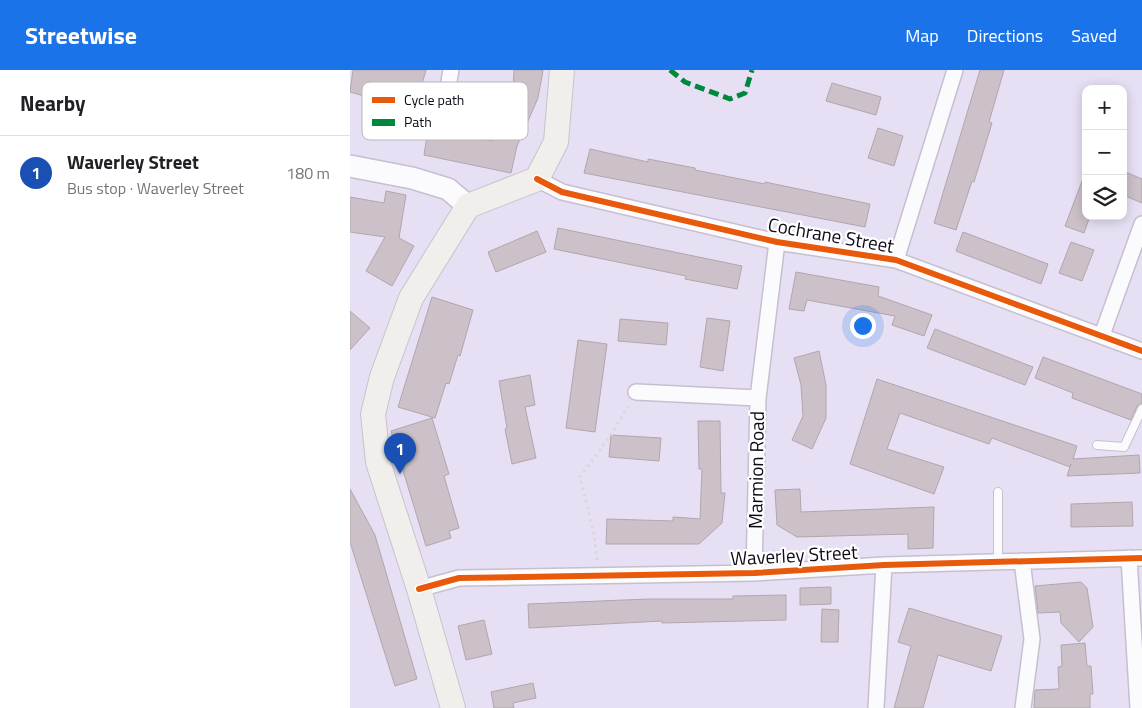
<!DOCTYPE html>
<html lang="en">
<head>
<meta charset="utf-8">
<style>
  body { margin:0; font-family:"Titillium Web",sans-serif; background:#f2f2f2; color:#202124 }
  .controls { position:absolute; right:15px; top:15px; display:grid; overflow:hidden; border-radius:10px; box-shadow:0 2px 12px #0003 }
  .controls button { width:45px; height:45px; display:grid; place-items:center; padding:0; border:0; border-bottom:1px solid #e0e0e0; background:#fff; color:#202124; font:25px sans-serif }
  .you { position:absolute; left:512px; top:255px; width:18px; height:18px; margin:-12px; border:4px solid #fff; border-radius:50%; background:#1a73e8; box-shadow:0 0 0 8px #1a73e833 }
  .badge { display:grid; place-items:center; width:32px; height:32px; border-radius:50%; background:#1a73e8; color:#fff; font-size:16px; font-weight:700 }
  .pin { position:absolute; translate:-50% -41px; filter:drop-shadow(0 1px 2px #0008) }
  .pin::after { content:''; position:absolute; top:26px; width:18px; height:15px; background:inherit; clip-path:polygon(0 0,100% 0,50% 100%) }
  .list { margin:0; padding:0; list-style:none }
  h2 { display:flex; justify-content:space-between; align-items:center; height:65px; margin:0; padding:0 20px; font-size:21px }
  h2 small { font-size:16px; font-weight:400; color:#757577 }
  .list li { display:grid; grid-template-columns:32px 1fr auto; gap:15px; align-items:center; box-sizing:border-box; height:75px; padding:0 20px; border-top:1px solid #e0e0e0 }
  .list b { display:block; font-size:19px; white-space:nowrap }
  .list p { margin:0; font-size:16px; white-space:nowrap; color:#757577 }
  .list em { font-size:16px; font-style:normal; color:#757577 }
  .icon { flex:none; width:28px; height:28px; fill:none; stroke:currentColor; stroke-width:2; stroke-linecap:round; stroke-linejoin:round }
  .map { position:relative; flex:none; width:792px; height:638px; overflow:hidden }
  header { display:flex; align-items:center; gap:30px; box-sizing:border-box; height:70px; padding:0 25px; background:#1a73e8; color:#fff }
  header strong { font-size:24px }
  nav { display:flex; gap:28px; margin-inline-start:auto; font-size:18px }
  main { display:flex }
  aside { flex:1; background:#fff }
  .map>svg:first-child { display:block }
</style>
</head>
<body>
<header>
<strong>Streetwise</strong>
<nav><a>Map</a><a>Directions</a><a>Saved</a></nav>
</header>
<main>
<aside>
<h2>Nearby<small></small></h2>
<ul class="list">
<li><span class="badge" style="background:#1a4fb4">1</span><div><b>Waverley Street</b><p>Bus stop · Waverley Street</p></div><em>180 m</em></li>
</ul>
</aside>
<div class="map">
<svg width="792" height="638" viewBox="0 0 792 638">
  <rect width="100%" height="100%" fill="#e7e0f4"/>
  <path fill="#ccc1c9" stroke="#b1a6ae" d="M3,0h73l-11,38 -46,-14 -1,3 -18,-5z
    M164,0h29l-5,28 -21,48 -6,27 -87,-18 4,-25 65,11 20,-50z
    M630,0h24l-15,52 3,1 -18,59 -2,-1 -16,49 -22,-7z
    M482,13l49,14 -5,18 -50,-14z
    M528,58l25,8 -9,30 -26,-8z
    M240,79l58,13v-3l47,9v2l70,14v-2l105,22 -5,23 -281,-54z
    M773,101l19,8v24l-19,-8z
    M734,106l2,40h4l-6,17 -19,-7z
    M36,121l20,4 -7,43 15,8 -22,40 -26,-15 19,-34 -35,-5v-35l34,6z
    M208,158l184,38 -5,23 -52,-10 1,-3 -132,-27z
    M187,161l9,21 -50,20 -8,-20z
    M613,162l85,32 -7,20 -85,-33z
    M721,172l23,8 -12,31 -23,-8z
    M446,202l83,15 -1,9 54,19 -8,21 -32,-11 3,-9 -88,-16 -3,11 -15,-2z
    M82,227l41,13 -13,46 -2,-1 -9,29 -3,-1 -11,35 -37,-11z
    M0,241l20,17 -20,22z
    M357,248l23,3 -7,50 -23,-4z
    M270,249l48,4 -2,22 -48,-4z
    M585,259l98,38 -8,18 -98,-37z
    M228,270l29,4 -12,88 -29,-4z
    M469,281l7,34v33l-14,31 -20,-9 11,-24 -2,-31 -7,-27z
    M693,287l99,37v9l-5,3 -6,14 -59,-22 1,-5 -38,-15z
    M180,305l5,30 -10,2 11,51 -24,6 -7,-35 2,-1 -8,-47z
    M527,309l200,67 -4,13 66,-4 1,18 -73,3 4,-12 -1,3 -78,-29 -3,6 -89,-31 -13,36 57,18 -10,27 -84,-30z
    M82,348l17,56 -5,2 15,52 -10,3 2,7 -25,8 -35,-115z
    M348,351h22l1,72h4l-3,30 -23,21h-93l1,-25 66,2v-4l27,2 2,-50h-3z
    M261,365l50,3 -2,23 -50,-4z
    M0,419l25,46 42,144 -22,7 -45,-144z
    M450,419l1,23 133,-5 -1,41 -25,1v-15l-111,3 -20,-12 -2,-35z
    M782,432l1,24 -62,1v-23z
    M731,512l6,6 6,39 -14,15 -18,-19 -1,-11 -22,1 -3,-27z
    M481,517v17l-31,1v-17z
    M436,525v25l-124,3v-2l-133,7 -1,-24 120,-5h85v-3z
    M559,538l93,28 -11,35 -53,-16 -15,53h-29l17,-62 -13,-4z
    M472,539l17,1 -1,32h-17z
    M134,550l8,34 -26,6 -8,-34z
    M735,573l2,23h4l2,28h-3v14h-56l1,-18 24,-1 -1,-22 4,-1 -1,-21z
    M183,613l3,15 -23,5 1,5h-20l-3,-16z"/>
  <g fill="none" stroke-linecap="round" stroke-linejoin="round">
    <defs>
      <path id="lane" d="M747,375l27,2 18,-38
        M648,422v70"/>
      <path id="street" d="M96,28l5,-28
        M187,109l25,13 215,50 119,18 246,91
        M546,190l59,-190
        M752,265l40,-111
        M286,322l122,6
        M779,488l9,150
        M672,491l10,78 -9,69
        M404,503l4,-175 19,-156
        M69,519l40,-11 295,-5 130,-8 258,-7
        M526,638l8,-143"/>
      <path id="secondary" d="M0,96l62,12 36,11 20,17"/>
      <path id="primary" d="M103,638l-34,-119 -41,-127 -5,-48 9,-37 29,-79 57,-92 69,-27 19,-37 6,-72"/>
    </defs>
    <use href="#lane" stroke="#c5bfcf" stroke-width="10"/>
    <use href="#street" stroke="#c5bfcf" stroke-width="18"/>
    <use href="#secondary" stroke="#c5bfcf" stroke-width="24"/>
    <use href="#primary" stroke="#c6c3cc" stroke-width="26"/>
    <path stroke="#d9d7dc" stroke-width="3" stroke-dasharray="2.5 4" stroke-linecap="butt" d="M247,490l-3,-26 -14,-57 31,-42 17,-29"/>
    <use href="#lane" stroke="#fbfafd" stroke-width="8"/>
    <use href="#street" stroke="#fbfafd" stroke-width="15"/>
    <use href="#secondary" stroke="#fbfafd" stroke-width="21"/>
    <use href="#primary" stroke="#f1eeec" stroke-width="24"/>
    <path stroke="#00873e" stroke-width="5" stroke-dasharray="10 5" stroke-linecap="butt" d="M320,0l15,12 45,17 15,-6 7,-23"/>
    <defs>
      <path id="cycleway" d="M187,109l25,13 215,50 119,18 246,91
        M69,519l40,-11 295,-5 130,-8 258,-7"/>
    </defs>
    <use href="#cycleway" stroke="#fff" stroke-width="9"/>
    <use href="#cycleway" stroke="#e8590c" stroke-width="6"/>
  </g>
  <g text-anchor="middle" stroke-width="4.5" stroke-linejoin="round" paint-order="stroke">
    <g font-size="19" fill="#0e0a15" stroke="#fff">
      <text transform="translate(481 165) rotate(10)" y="7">Cochrane Street</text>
      <text transform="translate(406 400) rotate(-89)" y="7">Marmion Road</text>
      <text transform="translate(444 485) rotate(-3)" y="7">Waverley Street</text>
    </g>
  </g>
  <rect x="12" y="12" width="166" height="58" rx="8" fill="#fff" stroke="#b7b6b9" stroke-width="1"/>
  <rect x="22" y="27" width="23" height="6" fill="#e8590c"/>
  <rect x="22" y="49" width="23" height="7" fill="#00873e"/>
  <g font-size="14" fill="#0e0a15">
    <text x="54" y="35">Cycle path</text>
    <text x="54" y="57">Path</text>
  </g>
</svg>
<div class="controls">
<button>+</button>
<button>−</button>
<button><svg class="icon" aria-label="layers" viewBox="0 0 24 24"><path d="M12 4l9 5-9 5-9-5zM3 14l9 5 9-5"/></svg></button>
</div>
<div class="you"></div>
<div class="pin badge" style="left:50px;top:404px;background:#1a4fb4">1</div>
</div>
</main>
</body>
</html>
